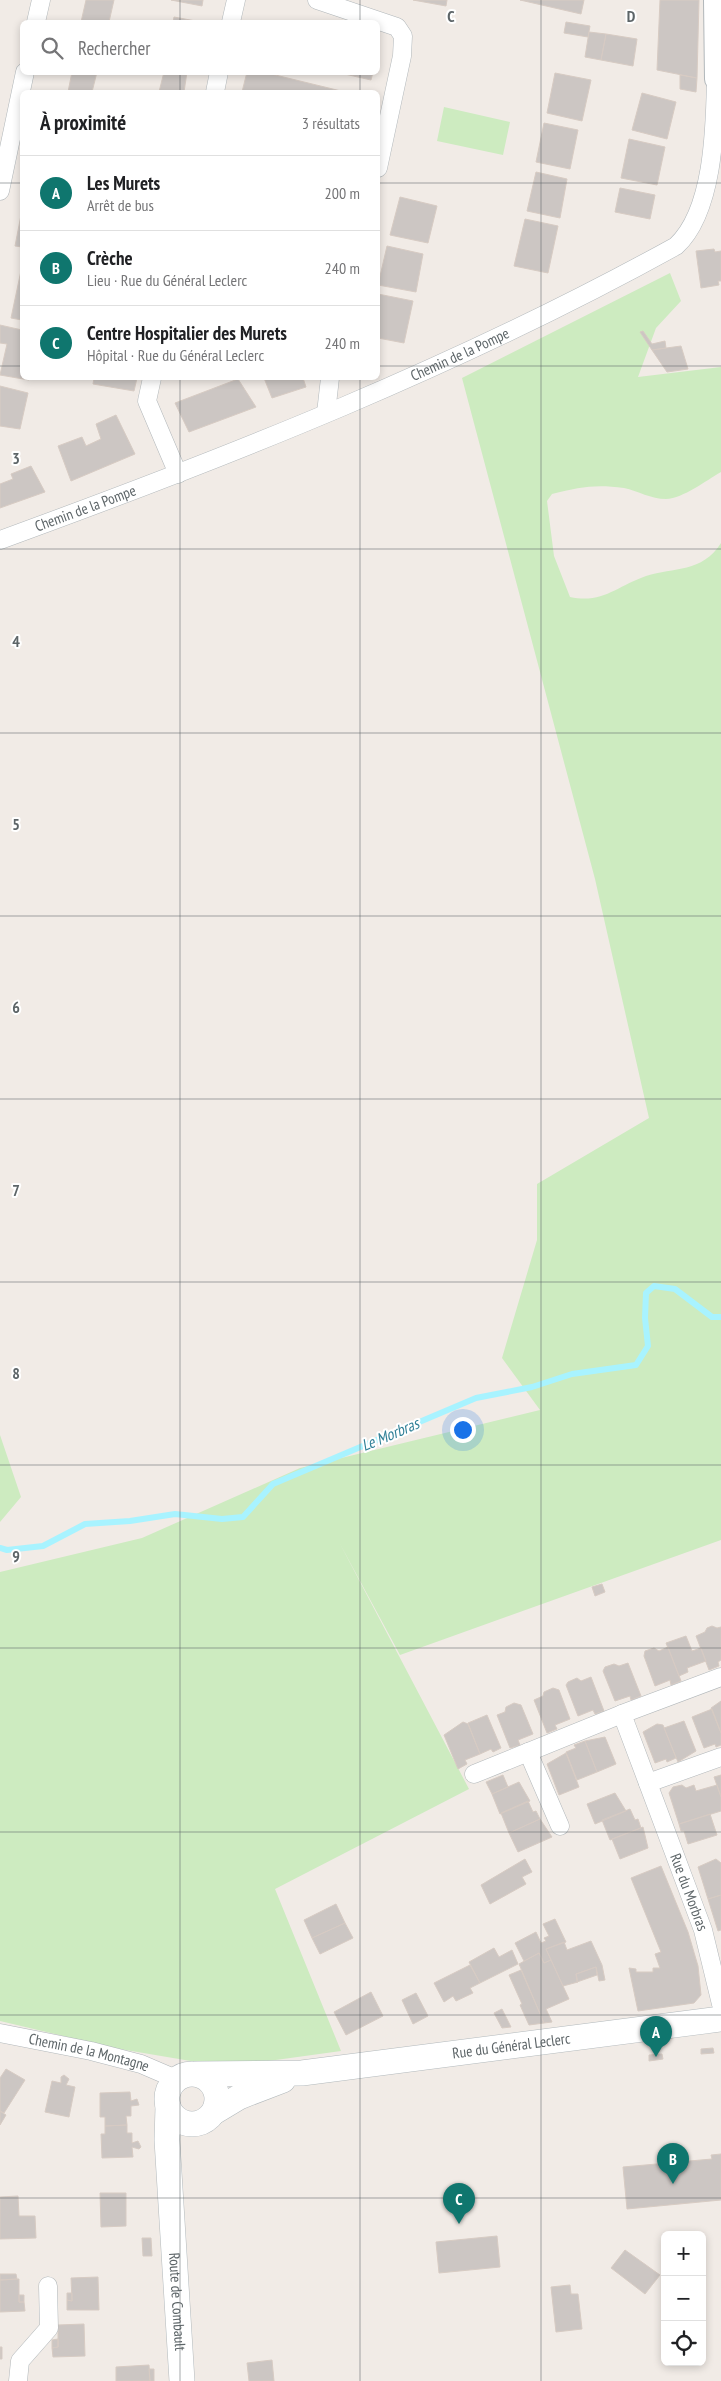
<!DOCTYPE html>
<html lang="fr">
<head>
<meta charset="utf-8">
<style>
  body { margin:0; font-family:"PT Sans Narrow",sans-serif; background:#f2f2f2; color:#202124 }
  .controls { position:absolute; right:15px; bottom:15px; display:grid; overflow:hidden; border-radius:8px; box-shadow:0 2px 8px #0003 }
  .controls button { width:45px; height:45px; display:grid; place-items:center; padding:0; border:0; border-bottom:1px solid #e0e0e0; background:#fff; color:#202124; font:25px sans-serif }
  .you { position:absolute; left:462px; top:1429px; width:18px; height:18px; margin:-12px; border:4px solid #fff; border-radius:50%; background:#1a73e8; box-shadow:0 0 0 8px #1a73e833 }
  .badge { display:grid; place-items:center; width:32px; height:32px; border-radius:50%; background:#0f766e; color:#fff; font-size:16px; font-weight:700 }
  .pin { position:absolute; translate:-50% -41px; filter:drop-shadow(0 1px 2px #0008) }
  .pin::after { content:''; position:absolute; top:26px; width:18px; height:15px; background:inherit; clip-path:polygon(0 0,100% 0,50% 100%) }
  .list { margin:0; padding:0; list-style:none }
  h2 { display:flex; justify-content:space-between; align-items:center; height:65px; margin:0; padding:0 20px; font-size:21px }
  h2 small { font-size:16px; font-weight:400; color:#757577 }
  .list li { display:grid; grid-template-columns:32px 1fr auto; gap:15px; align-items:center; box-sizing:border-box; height:75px; padding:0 20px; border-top:1px solid #e0e0e0 }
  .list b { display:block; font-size:19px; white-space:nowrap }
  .list p { margin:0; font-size:16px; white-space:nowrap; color:#757577 }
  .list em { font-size:16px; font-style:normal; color:#757577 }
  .icon { flex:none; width:28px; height:28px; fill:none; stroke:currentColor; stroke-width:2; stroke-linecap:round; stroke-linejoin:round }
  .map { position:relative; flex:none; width:721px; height:2381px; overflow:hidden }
  .search { position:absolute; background:#fff; box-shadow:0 2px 8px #0003; left:20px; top:20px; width:360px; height:55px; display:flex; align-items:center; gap:12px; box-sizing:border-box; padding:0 18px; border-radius:8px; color:#757577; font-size:19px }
  .panel { position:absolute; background:#fff; box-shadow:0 2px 8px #0003; left:20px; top:90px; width:360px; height:290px; border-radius:8px }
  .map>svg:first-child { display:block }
</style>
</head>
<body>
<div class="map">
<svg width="721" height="2381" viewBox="0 0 721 2381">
  <rect width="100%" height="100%" fill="#f1ebe6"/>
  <path fill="#cdebc0" d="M444,107l66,15 -7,33 -66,-14z
    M670,273l11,28 -25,27 -18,49 83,-10v105c-16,9 -37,26 -55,27 -15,0 -28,-8 -42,-11 -29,-4 -44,-1 -72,6l-5,7 7,55 16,41c33,7 47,-11 76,-21 28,-9 56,-3 75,-33v997l-321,115 -61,-113 130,247 -194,100 66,162 -115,16 -112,-19 -114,-27v-449l142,-34 158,-70 240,-58 -38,-52 35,-118v-56l112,-66 -54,-239 -133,-501z
    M0,1435l21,62 -21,25z"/>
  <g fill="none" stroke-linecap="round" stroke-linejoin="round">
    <path stroke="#a8f3ff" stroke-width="6" d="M0,1548l7,2 36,-4 42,-22 45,-3 45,-7 47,5 21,-2 30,-33 203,-86 56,-11 40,-13 64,-9 12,-19 -3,-28 1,-25 8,-7 21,3 37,28h9"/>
  </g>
  <path fill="#ccc6c3" stroke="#d7cbc3" d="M86,0h28l-5,22h-28z
    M171,0h32l-1,6z
    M413,0h34l-1,6z
    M520,0h64l-3,14z
    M660,0h39l-2,78 -40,-8z
    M174,17l27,5h-28z
    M566,22l24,4 -2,11 -24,-4z
    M589,32l17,2 -5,26 -16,-3z
    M606,34l31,5 -4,27 -32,-6z
    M72,72h25l-5,20h-24z
    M164,72h23l-3,20h-25z
    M247,72h16l82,20h-103z
    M336,72h37l-2,8z
    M555,73l36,7 -9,41 -35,-8z
    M680,75l17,3 -1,14 -16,-3z
    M642,93l34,9 -9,37 -35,-9z
    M544,123l34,7 -8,39 -34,-7z
    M629,139l36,8 -8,38 -36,-7z
    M536,172l31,7 -7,39 -33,-7z
    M620,188l35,7 -5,24 -35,-7z
    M400,197l37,9 -9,37 -38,-8z
    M22,210v37l-7,-1z
    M525,219l33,7 -10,47 -34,-7z
    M387,246l36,8 -7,38 -38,-7z
    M714,249l1,3 6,-1v30h-3l1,4 -18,3 -5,-37z
    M22,266v54l-11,-2z
    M378,294l35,7 -9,42 -26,-5z
    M0,325l22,5v48h8l-1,2 -29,-5 7,-31 -7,-1z
    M643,331l9,13 13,-3 1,7 -14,2 -12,-18z
    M681,346l7,23 -21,3 -15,-22z
    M94,378h43l-3,13 -41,-7z
    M264,378h39l3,9 -34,11z
    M238,379l18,28 -67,25 -14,-29z
    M0,386l28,7 -8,36 -20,-3z
    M116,415l19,39 -64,27 -13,-35 24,-9 4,9 15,-7 -5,-15z
    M31,466l14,26 -45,16v-24l13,-5 -2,-5z
    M602,1584l3,8 -10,4 -3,-9z
    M712,1626l5,2 4,-1v33l-3,2 1,4 -10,4 -13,-34 9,-4 2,-4z
    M686,1636l6,15 9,-3 5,13 -19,7 1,4 -9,4 -13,-33z
    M668,1647l13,34 -10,4 -1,-5 -15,6 -11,-30 1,-5 9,-3 5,3z
    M628,1663l13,33 -10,4 -1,-4 -15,5 -12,-30 2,-4 9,-3 5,2z
    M591,1677l13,34 -9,3 -2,-4 -15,6 -12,-31 2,-3 9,-4 4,3z
    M553,1688l6,2 11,29 -15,6 2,4 -10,4 -13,-33 9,-4 1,-4z
    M721,1701v32l-10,-25z
    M514,1703l7,2 12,29 -15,6 2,5 -10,3 -13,-33 8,-3 1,-5z
    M712,1709l9,24v12l-5,2 -1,-3 -11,4 -12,-31z
    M487,1715l14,33 -8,4 -2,-3 -11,5 -12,-31z
    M684,1721l12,30 -18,11 -14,-34z
    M463,1722l5,2 12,30 -15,6 2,4 -9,5 -14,-34z
    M657,1724l6,1 13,33 -9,4 -1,-3 -11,4 -12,-31z
    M605,1737l11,27 -19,8 -12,-31z
    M585,1741l12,31 -20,8 -11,-28 10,-4 -2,-3z
    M566,1753l13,34 -20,8 -12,-31z
    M503,1775l5,12 -16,7 -6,-12z
    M721,1775v22l-7,-20z
    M519,1782l11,19 -30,13 -8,-20z
    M682,1785l4,3 8,-3 2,6 21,-6 4,12v14l-42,13 -10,-31 4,-6z
    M615,1793l11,18 -31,13 -8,-20z
    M528,1801l5,11 3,-1 4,8 -31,14 -8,-20z
    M630,1809l5,11 3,-1 3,9 -31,12 -8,-20z
    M710,1814l7,21 -29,9 -4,-13h-3l-2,-7z
    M540,1819l12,18 -34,15 -9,-19z
    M643,1827l5,21 -28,11 -8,-20z
    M525,1859l7,13 -10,5 4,7 -36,20 -9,-19z
    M716,1859l5,4v32l-13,4 -10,-32z
    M661,1866l27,66 10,34 3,29 -7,8 -56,8 -9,-43 7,1v3h17v-4h7l-5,-14 6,-2 -30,-74z
    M721,1895v35l-3,1 -10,-32z
    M336,1904l9,19 -33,15 -8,-18z
    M555,1919l11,23 -20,7 5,11 -7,3 -5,-10 -15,8 -9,-18 21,-11 5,11 5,-2 -2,-3 5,-2 -6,-12z
    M345,1923l8,15 -33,16 -8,-16z
    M591,1941l11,24 3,15 -6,1 -3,-14 -20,7 2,8 -15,4 -17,-37 18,-7 3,8z
    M494,1948l5,9 13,-7 6,14 -38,19 -11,-21z
    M539,1953l5,10 7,-3 18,39 -23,10 6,13 -8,1 -25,-59z
    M470,1965l10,18 -10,5 3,5 -17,8 -3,-5 -9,6 -10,-19z
    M596,1967l1,8 -20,7 -1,-8z
    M521,1970l23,53 -15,2 -9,-20 2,-1 -13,-29z
    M371,1992l12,24 -37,19 -12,-23z
    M416,1993l12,23 -15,8 -11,-24z
    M502,2009l9,18 -9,1 -8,-15z
    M713,2048l1,5 -13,1v-5z
    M662,2054l1,5 -14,2v-6z
    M6,2069l19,11 -21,33 -4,-2v-33z
    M64,2075l5,4 -3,6 9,2 -6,30 -24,-5 7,-31 9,2v-6z
    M130,2092l1,9 6,-2 2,6 -8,1v10h-5l1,9 -22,1v-9h-5v-24z
    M0,2111l6,4 -6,10z
    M127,2125v8h5v10l6,-2 3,6 -2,2 -7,-2 1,10 -31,1 -1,-24h4v-8z
    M721,2154v46l-94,9 -4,-42 89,-8 -1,-4z
    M100,2193h26v33l-25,1z
    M18,2196l1,20h16l1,22 -36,1v-42z
    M497,2236l3,31 -61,6 -3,-31z
    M142,2238h9l1,18h-9z
    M625,2250l35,25 -15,19 -34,-26z
    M0,2274h16l1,5 -17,1z
    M98,2277l1,33h-32v-10l5,1 -1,-23z
    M19,2279v23h5l1,9 -25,1v-32z
    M570,2285l1,9h7l4,35 -26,3 -5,-45z
    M67,2293h5v8l-5,-1z
    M19,2295h5v7h-5z
    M84,2324l1,32 -32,1 -1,-9 6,-1v-22z
    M58,2339v8l-6,1v-8z
    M0,2347h2v12h-2z
    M272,2360l2,21h-25l-2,-18z
    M149,2365l1,16h-34v-14z
    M149,2369h5v12h-4z"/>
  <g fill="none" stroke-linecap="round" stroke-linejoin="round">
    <defs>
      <g id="minor">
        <path d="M317,0l80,27 6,9 -1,20 -24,112"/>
        <path d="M36,22l5,-22"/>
        <path d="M231,22l5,-22"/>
        <path d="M215,92l4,-20"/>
        <path d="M0,191l25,-119"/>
        <path d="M152,378l-5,23 31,73"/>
        <path d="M326,413l4,-35"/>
        <path id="s1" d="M0,540c231,-84 461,-175 676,-294 38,-35 39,-119 40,-167"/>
        <path id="s2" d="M721,1677l-99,37 81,216 18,74"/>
        <path d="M528,1752l32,74"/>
        <path d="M474,1774l148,-60"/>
        <path d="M648,1783l73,-26"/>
        <path id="s3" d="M0,2033l91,18 50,13 35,15"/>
        <path d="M18,2381l2,-20 29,-33 -1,-42"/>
      </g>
      <path id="tertiary" d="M715,0l1,79 5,1"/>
      <g id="secondary">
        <path id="s4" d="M197,2074l105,-1 419,-54"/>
        <circle cx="192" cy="2099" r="25"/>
        <path id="s5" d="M168,2107l-1,33 15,241"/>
        <path d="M214,2112l25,-15 44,-17"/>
      </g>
    </defs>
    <use href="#minor" stroke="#b1b7ba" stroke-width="19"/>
    <use href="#tertiary" stroke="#b1b7ba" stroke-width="24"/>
    <use href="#secondary" stroke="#b2b9bc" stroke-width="26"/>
    <use href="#minor" stroke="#fff" stroke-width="18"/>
    <use href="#tertiary" stroke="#fff" stroke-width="22"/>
    <use href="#secondary" stroke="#fff" stroke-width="25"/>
  </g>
  <path fill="none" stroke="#5d6568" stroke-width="1" stroke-opacity="0.55" d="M180,0v22M360,0v22M541,0v2381M180,72v20M360,72v20M0,183h22M378,183h343M0,366h22M378,366h343M180,378v2003M360,378v2003M0,549h721M0,733h721M0,916h721M0,1099h721M0,1282h721M0,1465h721M0,1648h721M0,1832h721M0,2015h721M0,2198h721"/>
  <g text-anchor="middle" stroke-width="4" stroke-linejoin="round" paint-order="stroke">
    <g font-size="15" fill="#5d6568" stroke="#fff">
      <text dy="5" stroke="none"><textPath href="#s1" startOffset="496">Chemin de la Pompe</textPath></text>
      <text dy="5" stroke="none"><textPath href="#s1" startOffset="91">Chemin de la Pompe</textPath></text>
      <text dy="5" stroke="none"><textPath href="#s2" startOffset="296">Rue du Morbras</textPath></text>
      <text dy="5" stroke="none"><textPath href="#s4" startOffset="316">Rue du Général Leclerc</textPath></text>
      <text dy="5" stroke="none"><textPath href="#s3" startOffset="91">Chemin de la Montagne</textPath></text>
      <text dy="5" stroke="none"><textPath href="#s5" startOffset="195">Route de Combault</textPath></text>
    </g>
    <g font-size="16" font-style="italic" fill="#308097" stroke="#fff">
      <text transform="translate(390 1434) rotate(-23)" y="6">Le Morbras</text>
    </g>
  </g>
  <g font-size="16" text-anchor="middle" font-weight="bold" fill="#5d6568" stroke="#fff" stroke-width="4" stroke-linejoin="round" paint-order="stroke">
    <text x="451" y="22">C</text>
    <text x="631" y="22">D</text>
    <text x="16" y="464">3</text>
    <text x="16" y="647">4</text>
    <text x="16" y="830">5</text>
    <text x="16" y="1013">6</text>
    <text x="16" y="1196">7</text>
    <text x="16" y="1379">8</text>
    <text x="16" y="1562">9</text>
  </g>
</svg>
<div class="controls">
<button>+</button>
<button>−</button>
<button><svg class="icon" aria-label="locate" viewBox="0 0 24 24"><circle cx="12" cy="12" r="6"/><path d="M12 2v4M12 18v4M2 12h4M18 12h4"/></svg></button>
</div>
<div class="you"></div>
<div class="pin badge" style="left:656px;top:2057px">A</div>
<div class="pin badge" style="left:673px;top:2184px">B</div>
<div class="pin badge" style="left:459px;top:2224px">C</div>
<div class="search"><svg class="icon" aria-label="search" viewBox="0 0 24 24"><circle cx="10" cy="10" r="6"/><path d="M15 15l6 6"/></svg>Rechercher</div>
<section class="panel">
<h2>À proximité<small>3 résultats</small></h2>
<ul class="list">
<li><span class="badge">A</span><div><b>Les Murets</b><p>Arrêt de bus</p></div><em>200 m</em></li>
<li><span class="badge">B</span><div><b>Crèche</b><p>Lieu · Rue du Général Leclerc</p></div><em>240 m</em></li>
<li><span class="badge">C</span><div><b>Centre Hospitalier des Murets</b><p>Hôpital · Rue du Général Leclerc</p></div><em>240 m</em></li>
</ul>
</section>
</div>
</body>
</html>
